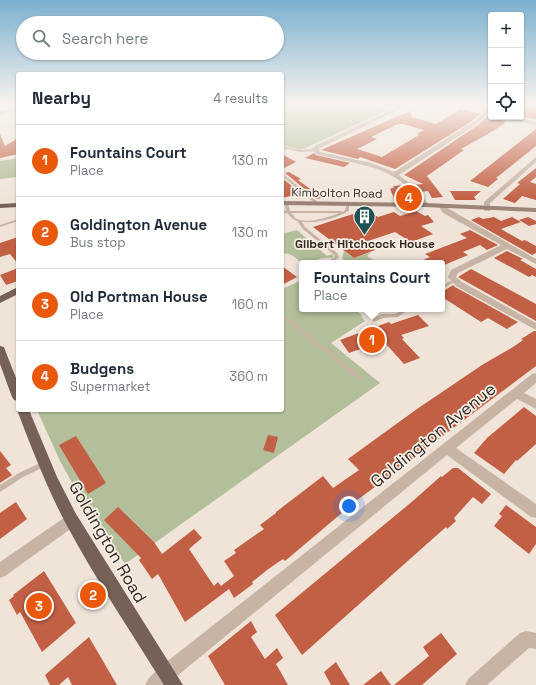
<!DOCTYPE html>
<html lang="en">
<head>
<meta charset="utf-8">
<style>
  body { margin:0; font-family:"Space Grotesk",sans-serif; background:#f6f6f7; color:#1f2937 }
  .controls { position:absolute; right:12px; top:12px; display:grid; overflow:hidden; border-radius:4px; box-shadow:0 1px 3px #0004 }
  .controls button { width:36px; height:36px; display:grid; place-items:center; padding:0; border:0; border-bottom:1px solid #e0e1e3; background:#fff; color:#1f2937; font:20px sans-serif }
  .you { position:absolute; left:349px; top:506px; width:14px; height:14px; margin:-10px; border:3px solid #fff; border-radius:50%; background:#1a73e8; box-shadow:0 0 0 6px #1a73e833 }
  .badge { display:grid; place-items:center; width:26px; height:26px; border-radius:50%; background:#ea580c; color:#fff; font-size:13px; font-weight:700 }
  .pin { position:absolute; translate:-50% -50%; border:2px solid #fff; box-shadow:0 1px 4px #0006 }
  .popup { position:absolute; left:299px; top:260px; width:146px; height:52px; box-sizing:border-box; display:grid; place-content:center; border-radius:4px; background:#fff; filter:drop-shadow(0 1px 3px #0005); font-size:13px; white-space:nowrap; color:#747a83 }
  .popup b { font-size:15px; color:#1f2937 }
  .popup::after { content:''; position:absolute; left:50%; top:100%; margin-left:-8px; border:8px solid transparent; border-top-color:#fff }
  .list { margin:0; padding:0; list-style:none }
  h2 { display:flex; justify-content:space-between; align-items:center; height:52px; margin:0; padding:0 16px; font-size:17px }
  h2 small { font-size:13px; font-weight:400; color:#747a83 }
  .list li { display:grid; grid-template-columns:26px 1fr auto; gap:12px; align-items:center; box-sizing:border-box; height:72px; padding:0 16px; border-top:1px solid #e0e1e3 }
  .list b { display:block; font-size:15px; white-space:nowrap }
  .list p { margin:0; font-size:13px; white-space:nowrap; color:#747a83 }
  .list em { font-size:13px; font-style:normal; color:#747a83 }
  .icon { flex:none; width:22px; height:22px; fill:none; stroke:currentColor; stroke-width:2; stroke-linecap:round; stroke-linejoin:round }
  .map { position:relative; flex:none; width:536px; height:685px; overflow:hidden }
  .search { position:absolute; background:#fff; box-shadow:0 1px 3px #0004; left:16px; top:16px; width:268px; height:44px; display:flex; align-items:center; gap:10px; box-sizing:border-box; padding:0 14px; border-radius:22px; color:#747a83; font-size:15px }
  .panel { position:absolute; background:#fff; box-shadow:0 1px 3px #0004; left:16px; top:72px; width:268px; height:340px; border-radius:4px }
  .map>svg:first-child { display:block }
</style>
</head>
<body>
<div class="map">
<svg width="536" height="685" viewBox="0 0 536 685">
  <rect width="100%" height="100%" fill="#f0e4d9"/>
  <path fill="#b3be9a" d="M282,104l86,1 20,5 -87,40 -19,-5z
    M18,158v19l-18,2v-18z
    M297,230l30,26 5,-2 2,3 -3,1c-11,-2 -18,5 -29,5v2c-4,-7 -12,-12 -20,-12v-19z
    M344,251l10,7 17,-6 -4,4 11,7h-42l10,-2 -4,-3z
    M302,280v29h52l8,6 -1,1 4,5 -34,22 49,40 -255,181 -44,-65 -21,-38 -23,-51h245v-121z"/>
  <path fill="#c26045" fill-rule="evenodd" d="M521,104h15v15l-15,-2z
    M461,109l19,5 -8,7 -77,48 -35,-12 -2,2 -37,-9 89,-39 2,6 24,7zM398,124h5l21,6 -7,4 2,1 -37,22 -25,-8 20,-10 -6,-2z
    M488,116l17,5 -1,3 -16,10 -27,15 3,1 -37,26 16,21 -11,1 -4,-7 -8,1 -7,-7 10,-1 -19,-9 74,-50z
    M536,129v17l-40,32 2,1 -10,8 -18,-6z
    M0,134l5,12 13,-8v16l-18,4z
    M314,153l2,2 34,8 -6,4 -39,-9z
    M282,154l14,8 -14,7z
    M536,168v9l-6,5 6,2v16l-14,-4 -7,7 -12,-4 17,-15 -3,-1z
    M289,172l12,7 -3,1 15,11 3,-1 9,7 -8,2 -32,-26z
    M282,178l21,17 -6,2 -2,-2 -13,3z
    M403,185l4,5 9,10h-21l-5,-11 4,-2 -1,-1z
    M371,190l8,5 -11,4 -8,-5z
    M450,191h31l-7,6 2,3h-21z
    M416,211l9,5 3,-1 6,7 -13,4 12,8 -22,8 -16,-10 -30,10 10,8 -21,8 -41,-31 40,-13 6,5 14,-5 5,3 16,-5 6,4z
    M479,217l4,2 11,-2 7,4 11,-4 9,5 -20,7 21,12 3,-1 11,6v7l-4,2 -61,-35z
    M528,217l8,4v3l-7,2 -10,-6z
    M470,230l28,15 -11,5 -7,-5 -17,7 5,3 -26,11v-3h-26l14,-6 -5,-3 42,-16 -7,-4z
    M18,237v27l-8,-10 -10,3v-14z
    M507,251l16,8 -3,1 16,9v8l-4,-2 -3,2 -35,-19z
    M282,266l15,11 -15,8z
    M18,268v13l-12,4 -6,-10z
    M471,269l65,35v17l-78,-44z
    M453,285l2,2 63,35 -11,7 -19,-11 -7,4 -39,-25v-5z
    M418,315l11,11 -28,9 3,3 -2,1 18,19 -16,6 -18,-20 -4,1 -2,-3 -31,11 -9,-13 49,-18 2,2z
    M534,331h2v35l-180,135 -71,60 -2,-2 -16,11 -15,12 1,2 -19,14 -5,-9 -44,33 -27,-48 -6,5 -13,-19 2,-2 -37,-38 14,-13 36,35 8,12 32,-25 8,9 -13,11 25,37 4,-4 3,4 13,-10 -10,-15 12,-8 -2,-3 30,-21 -4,-4 16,-12v-1l47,-36 10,12 26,-18 -11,-11 69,-50 65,-44 31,-18 10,-7 -2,-1z
    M524,407l12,9v28l-19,17 -1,-1 -12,14 -30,-21 13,-15z
    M268,435l10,2 -4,16 -11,-3z
    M76,436l30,47 -18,11 -29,-49z
    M0,451l11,14 -5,3 6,7 -12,8z
    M453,468h5l33,26 -9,10 -9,-7 -19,21 2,3 -9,8 -1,-2 -144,128 -27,-40 139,-115 27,-24 1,1z
    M16,502l11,17 -27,20v-26z
    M506,505l30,22v17l-7,10 -35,-28 8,-10 -3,-2z
    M44,571l32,52 -34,29 -22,-40 -3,3 -8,-15 5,-4 -1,-1z
    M251,621l6,11 -6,5 14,22 12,-11 6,10 -7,6 12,21h-63l-17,-29z
    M441,633l16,21 -35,31h-28l35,-29 -6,-9z
    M89,637l28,48h-45l-4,-8 -9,8h-9l-5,-10z
    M336,662l14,23h-19l-7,-13z
    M381,671l10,14h-28z"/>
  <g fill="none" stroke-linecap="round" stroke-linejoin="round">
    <path fill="#c7b4a5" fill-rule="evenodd" d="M282,146l18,4 16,-1 1,1 -1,1 -16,1 -18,-4z
      M282,173l37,30v2h-2l-35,-29z
      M285,202l3,1 2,8h51l2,1 2,-2 2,-7h2v8c-14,8 -32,12 -47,11l3,5 32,26 2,4 -1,1 -8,5h-5l10,-6 -1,-2 -31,-26 -6,-8 -4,-2 -6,-6h-5v-2h4zM291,213h48c-11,4 -32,12 -44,5 0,-1 -4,-5 -4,-5z
      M18,219v2l-18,6v-2z
      M452,280h2l2,1 -14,8v-3z
      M404,309h5l-11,8 -15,1 -9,4 -2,-2v-1l10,-5h13z
      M282,313l2,1 77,63 1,1 -1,1h-4l-75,-62z
      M44,461l2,1 1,2 -1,2 -23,11 -23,15v-7l19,-12z"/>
    <path fill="#c7b4a5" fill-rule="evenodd" d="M404,104h6l-92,45 2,3 51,11 23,9 79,-50 9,-8 3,-10h4l-2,11 -10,9 -78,51 17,14 13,16 -4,2 -2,-1c-7,-7 -12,-16 -20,-23 -23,-19 -59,-21 -87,-29l-4,-5 5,-4z
      M493,117h13l30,4v4z
      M536,157v5l-46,41v8h-6v-9z
      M443,205l6,4 87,50v5l-29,-15 -49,24 -2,4 6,5 74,41v7l-80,-44 -8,-9 3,-7 50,-25 -58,-32 -4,-6z
      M536,373v10l-12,10 12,6v10l-19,-10 -61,49 80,56v14l-5,-1 -84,-62 -281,230h-21l3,-6 12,-12 372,-293z
      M71,513l5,2 2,5 -2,5 -71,51 -5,2v-16z
      M526,631l10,2v16l-7,-1 -42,37h-22l3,-6 52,-46z"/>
    <path fill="#c7b4a5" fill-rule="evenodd" d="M18,108v2l-18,5v-4z"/>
    <path fill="#9b8377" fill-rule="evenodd" d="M282,201l143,2 111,5v4l-111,-5 -143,-2z"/>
    <path fill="#756158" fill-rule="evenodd" d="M18,203v4l-18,1v-4z
      M18,287v7l-18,9v-7z
      M0,346l4,1 1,3 13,33v18l-4,-1 -2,-3 -12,-33z
      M18,409v1h11l28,67 19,37 107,171h-19c-33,-53 -68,-105 -98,-161 -19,-36 -34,-75 -49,-114z"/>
  </g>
  <linearGradient id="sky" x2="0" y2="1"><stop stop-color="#7bb0d0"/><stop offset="0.52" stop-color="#f8f3ee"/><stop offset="1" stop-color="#f8f3ee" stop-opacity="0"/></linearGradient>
  <rect width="536" height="200" fill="url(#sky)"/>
  <defs>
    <symbol id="building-pin" viewBox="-11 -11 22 30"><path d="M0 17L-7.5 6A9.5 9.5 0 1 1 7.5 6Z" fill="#1e5153" stroke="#f8efe5"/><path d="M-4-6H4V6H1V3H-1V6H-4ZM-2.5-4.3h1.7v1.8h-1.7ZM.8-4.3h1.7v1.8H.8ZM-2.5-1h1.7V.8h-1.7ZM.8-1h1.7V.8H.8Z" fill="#fff"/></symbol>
  </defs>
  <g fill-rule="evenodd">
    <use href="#building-pin" x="352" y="204" width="25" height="34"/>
  </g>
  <g text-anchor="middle" stroke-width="3.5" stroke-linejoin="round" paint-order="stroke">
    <g font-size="12" fill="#342a26" stroke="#f8efe5">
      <text transform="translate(337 193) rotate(1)" y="4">Kimbolton Road</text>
    </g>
    <g font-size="12" font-weight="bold" fill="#342a26" stroke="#f8efe5">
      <text x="365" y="248">Gilbert Hitchcock House</text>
    </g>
    <g font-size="17" fill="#342a26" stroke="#f8efe5">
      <text transform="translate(433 435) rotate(-39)" y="6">Goldington Avenue</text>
      <text transform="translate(108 542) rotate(60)" y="6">Goldington Road</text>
    </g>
  </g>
</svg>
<div class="controls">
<button>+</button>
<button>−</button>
<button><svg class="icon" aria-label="locate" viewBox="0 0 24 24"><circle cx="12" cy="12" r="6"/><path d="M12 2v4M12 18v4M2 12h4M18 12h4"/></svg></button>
</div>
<div class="you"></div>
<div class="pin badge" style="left:372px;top:340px">1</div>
<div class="popup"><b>Fountains Court</b>Place</div>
<div class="pin badge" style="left:93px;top:595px">2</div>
<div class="pin badge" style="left:39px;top:606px">3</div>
<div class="pin badge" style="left:409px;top:198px">4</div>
<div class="search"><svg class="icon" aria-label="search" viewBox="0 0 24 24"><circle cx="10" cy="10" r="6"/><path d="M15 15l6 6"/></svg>Search here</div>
<section class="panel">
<h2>Nearby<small>4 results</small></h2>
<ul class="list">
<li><span class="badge">1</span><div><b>Fountains Court</b><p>Place</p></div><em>130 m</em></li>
<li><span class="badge">2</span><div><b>Goldington Avenue</b><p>Bus stop</p></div><em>130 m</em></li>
<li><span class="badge">3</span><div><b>Old Portman House</b><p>Place</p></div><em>160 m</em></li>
<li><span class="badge">4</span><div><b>Budgens</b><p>Supermarket</p></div><em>360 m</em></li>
</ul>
</section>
</div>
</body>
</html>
